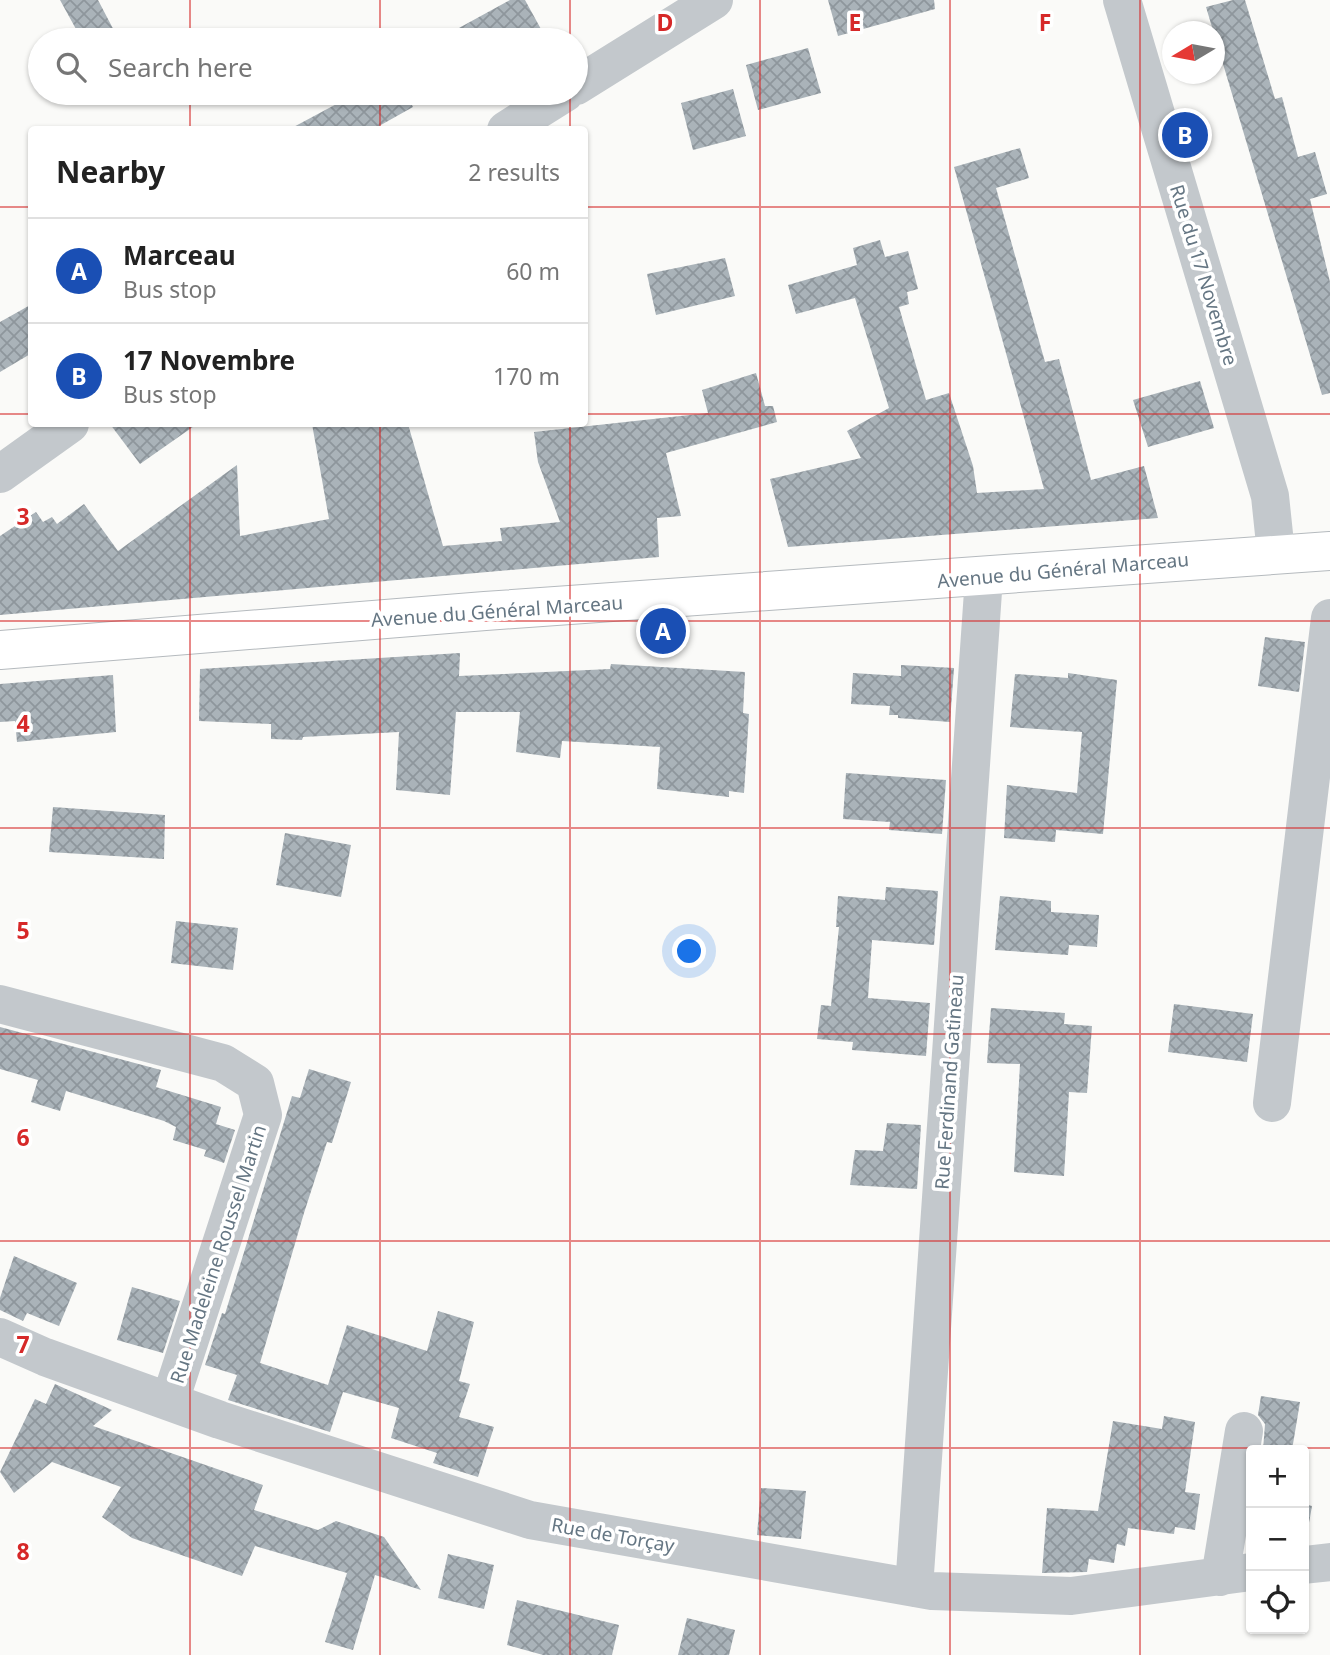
<!DOCTYPE html>
<html lang="en">
<head>
<meta charset="utf-8">
<style>
  body { margin:0; font-family:"Noto Sans",sans-serif; background:#f2f2f2; color:#222 }
  .controls { position:absolute; right:21px; bottom:21px; display:grid; overflow:hidden; border-radius:7px; box-shadow:0 2px 5px #0004 }
  .controls button { width:63px; height:63px; display:grid; place-items:center; padding:0; border:0; border-bottom:2px solid #e0e0e0; background:#fff; color:#222; font:35px sans-serif }
  .compass { position:absolute; left:1162px; top:21px; width:63px; height:63px; border-radius:50%; background:#fff; box-shadow:0 2px 5px #0004; rotate:260deg }
  .you { position:absolute; left:690px; top:952px; width:24px; height:24px; margin:-18px; border:5px solid #fff; border-radius:50%; background:#1a73e8; box-shadow:0 0 0 10px #1a73e833 }
  .badge { display:grid; place-items:center; width:46px; height:46px; border-radius:50%; background:#e4572e; color:#fff; font-size:23px; font-weight:700 }
  .pin { position:absolute; translate:-50% -50%; border:4px solid #fff; box-shadow:0 2px 7px #0006 }
  .list { margin:0; padding:0; list-style:none }
  h2 { display:flex; justify-content:space-between; align-items:center; height:91px; margin:0; padding:0 28px; font-size:30px }
  h2 small { font-size:23px; font-weight:400; color:#767676 }
  .list li { display:grid; grid-template-columns:46px 1fr auto; gap:21px; align-items:center; box-sizing:border-box; height:105px; padding:0 28px; border-top:2px solid #e0e0e0 }
  .list b { display:block; font-size:26px; white-space:nowrap }
  .list p { margin:0; font-size:23px; white-space:nowrap; color:#767676 }
  .list em { font-size:23px; font-style:normal; color:#767676 }
  .icon { flex:none; width:38px; height:38px; fill:none; stroke:currentColor; stroke-width:2; stroke-linecap:round; stroke-linejoin:round }
  .map { position:relative; flex:none; width:1330px; height:1655px; overflow:hidden }
  .search { position:absolute; background:#fff; box-shadow:0 2px 5px #0004; left:28px; top:28px; width:560px; height:77px; display:flex; align-items:center; gap:18px; box-sizing:border-box; padding:0 24px; border-radius:38px; color:#767676; font-size:26px }
  .panel { position:absolute; background:#fff; box-shadow:0 2px 5px #0004; left:28px; top:126px; width:560px; height:301px; border-radius:7px }
  .map>svg:first-child { display:block }
</style>
</head>
<body>
<div class="map">
<svg width="1330" height="1655" viewBox="0 0 1330 1655">
  <defs>
    <pattern id="building-cross-hatch" width="8" height="8" patternUnits="userSpaceOnUse" patternTransform="scale(1.75)"><rect width="8" height="8" fill="#aab3b9"/><path d="M0 0l8 8M0 8l8-8" fill="none" stroke="#8e969c"/></pattern>
  </defs>
  <rect width="100%" height="100%" fill="#fafaf8"/>
  <path fill="url(#building-cross-hatch)" d="M60,0h38l21,40h-37z
    M510,0h15l22,40h-110z
    M828,0h106l1,9 -97,27z
    M1233,0h12l30,99 7,-2 16,60 17,-5 12,42 -17,5 20,83v111l-8,2 -116,-388z
    M808,48l13,45 -63,17 -12,-45z
    M733,89l13,47 -53,14 -12,-47z
    M357,93h49l7,14 -41,23h-84z
    M1020,148l9,30 -33,10 49,174 14,-3 32,121 53,-14 14,52 -370,29 -18,-68 91,-21 -14,-27 42,-23 -34,-110 -59,16 -8,-29 69,-20 -4,-17 27,-8 5,17 23,-6 10,38 -11,3 2,12 -10,3 27,93 23,-7 24,73 4,27 67,-4 -90,-322z
    M725,258l10,38 -79,19 -9,-41z
    M32,304v49l-32,19v-50z
    M756,373l9,33h8l4,16 -111,31 15,63 -24,2 2,39 -659,58v-79l36,-24 7,10 9,-5 5,7 27,-20 34,47 119,-86 3,71 89,-17 -17,-95h96l35,122 59,-5 -2,-13 60,-6 -22,-60 -4,-30 174,-19 -6,-23z
    M1200,381l14,47 -66,19 -15,-47z
    M110,424h87l-57,40z
    M1265,637l40,5 -6,50 -41,-6z
    M460,653l-1,23 151,-7 1,-5 134,8 -2,41 6,1 -5,79 -15,-2v6l-72,-8 3,-42 -98,-6 -2,17 -44,-6 4,-40h-64l-6,83 -54,-5 3,-58 -96,5 -1,3 -31,-1v-15l-72,-3 1,-52z
    M901,665l53,3 -4,54 -52,-4v-3h-9l1,-9 -39,-2 2,-31 48,3z
    M1068,673l49,7 -14,154 -47,-4 -1,12 -51,-4 3,-53 70,8 5,-61 -72,-5 5,-53 53,4z
    M113,675l3,57 -99,10 -2,-21 -15,1v-38z
    M846,773l100,7 -4,54 -53,-4 1,-8 -47,-3z
    M53,807l112,8 -1,44 -115,-7z
    M285,833l66,12 -10,52 -65,-12z
    M886,887l52,4 -4,54 -62,-5 -4,58 62,5 -4,53 -74,-6 1,-8 -36,-3 4,-34 10,1 8,-79h-3l2,-31 47,4z
    M1000,896l51,5v11l48,3 -2,32 -28,-2 -1,10 -73,-5z
    M176,921l62,7 -5,42 -62,-7z
    M1174,1004l79,10 -6,48 -79,-10z
    M991,1008l74,5 -1,11 28,2 -5,67 -18,-1 -5,84 -50,-4 6,-108 -33,-1z
    M0,1027l161,43 -5,17 65,20 -5,17 19,6 -11,33 -20,-7 2,-6 -33,-10 3,-13 -12,-6 -98,-30 -6,20 -29,-9 7,-22 -38,-11z
    M309,1069l42,13 -19,61 -5,-1 -23,71 -44,150 68,22 19,-60 80,26 11,-40 36,11 -15,59 11,3 -11,33 35,10 -16,50 -45,-14 4,-10 -46,-15 8,-30 -56,-16 -13,40 -102,-32 9,-25 -32,-10 17,-52 3,1 67,-218 8,2z
    M887,1123l34,2 -4,64 -67,-4 5,-35 28,1z
    M14,1256l63,27 -18,43 -32,-13 -4,8 -23,-11v-12z
    M132,1287l48,14 -17,52 -46,-13z
    M55,1384l57,26 -19,16 170,59 -9,25 64,20 18,-9 48,16 37,53 -46,-15 -22,75 -28,-8 22,-69 -92,-27 -13,30 -110,-38 -30,-21 19,-30 -69,-25 -38,31 -14,-21 35,-73 11,5z
    M1261,1396l39,6 -8,48h-29l2,-26 -7,-9z
    M1164,1416l31,6 -10,70 15,2 -5,36 -20,-3 -1,7 -46,-6 -3,18 -8,-2 -3,19 -25,-4 -2,13 -45,1 5,-65 51,3 15,-90 49,8z
    M761,1488l45,3 -5,48 -44,-4z
    M1304,1504l8,2 -6,34h-2z
    M448,1554l46,11 -10,44 -46,-11z
    M517,1600l102,25 -7,30h-69l-36,-10z
    M687,1618l48,12 -6,25h-51z"/>
  <g fill="none" stroke-linecap="round" stroke-linejoin="round">
    <defs>
      <path id="major" d="M0,650l485,-39 845,-60"/>
    </defs>
    <use href="#major" stroke="#b5babe" stroke-width="40"/>
    <path stroke="#c3c8cc" stroke-width="38" d="M1122,0l148,496 6,57
      M576,86l138,-86
      M506,130l59,-37
      M0,474l70,-50
      M0,1004l223,59 32,20 8,32 -93,286
      M1272,1103l58,-485
      M0,1337l45,20 175,63 310,100 402,71 139,5 180,-24
      M1304,1565l26,-3
      M1220,1577l24,-146
      M914,1588l70,-1011"/>
    <use href="#major" stroke="#fff" stroke-width="38"/>
  </g>
  <path fill="none" stroke="#d62828" stroke-width="2" stroke-opacity="0.55" d="M190,0v40M380,0v40M570,0v40M760,0v1655M950,0v1655M1140,0v1655M190,93v37M380,93v37M570,93v37M0,207h32M584,207h746M0,414h32M584,414h746M190,424v1231M380,424v1231M570,424v1231M0,621h1330M0,828h1330M0,1034h1330M0,1241h1330M0,1448h1330"/>
  <g text-anchor="middle" stroke-width="7" stroke-linejoin="round" paint-order="stroke">
    <g font-size="19" fill="#657683" stroke="#fff">
      <text transform="translate(1204 275) rotate(73)" y="7">Rue du 17 Novembre</text>
      <text transform="translate(1063 570) rotate(-5)" y="7">Avenue du Général Marceau</text>
      <text transform="translate(497 611) rotate(-4)" y="7">Avenue du Général Marceau</text>
      <text transform="translate(949 1082) rotate(-86)" y="7">Rue Ferdinand Gatineau</text>
      <text transform="translate(218 1254) rotate(-72)" y="7">Rue Madeleine Roussel Martin</text>
      <text transform="translate(613 1535) rotate(10)" y="7">Rue de Torçay</text>
    </g>
  </g>
  <g font-size="23" text-anchor="middle" font-weight="bold" fill="#d62828" stroke="#fff" stroke-width="7" stroke-linejoin="round" paint-order="stroke">
    <text x="665" y="31">D</text>
    <text x="855" y="31">E</text>
    <text x="1045" y="31">F</text>
    <text x="23" y="525">3</text>
    <text x="23" y="732">4</text>
    <text x="23" y="939">5</text>
    <text x="23" y="1146">6</text>
    <text x="23" y="1353">7</text>
    <text x="23" y="1560">8</text>
  </g>
</svg>
<div class="controls">
<button>+</button>
<button>−</button>
<button><svg class="icon" aria-label="locate" viewBox="0 0 24 24"><circle cx="12" cy="12" r="6"/><path d="M12 2v4M12 18v4M2 12h4M18 12h4"/></svg></button>
</div>
<svg class="compass" viewBox="-18 -18 36 36"><path d="M0-13l5 13h-10z" fill="#e53935"/><path d="M0 13l5-13h-10z" fill="#767676"/></svg>
<div class="you"></div>
<div class="pin badge" style="left:663px;top:631px;background:#1a4fb4">A</div>
<div class="pin badge" style="left:1185px;top:135px;background:#1a4fb4">B</div>
<div class="search"><svg class="icon" aria-label="search" viewBox="0 0 24 24"><circle cx="10" cy="10" r="6"/><path d="M15 15l6 6"/></svg>Search here</div>
<section class="panel">
<h2>Nearby<small>2 results</small></h2>
<ul class="list">
<li><span class="badge" style="background:#1a4fb4">A</span><div><b>Marceau</b><p>Bus stop</p></div><em>60 m</em></li>
<li><span class="badge" style="background:#1a4fb4">B</span><div><b>17 Novembre</b><p>Bus stop</p></div><em>170 m</em></li>
</ul>
</section>
</div>
</body>
</html>
